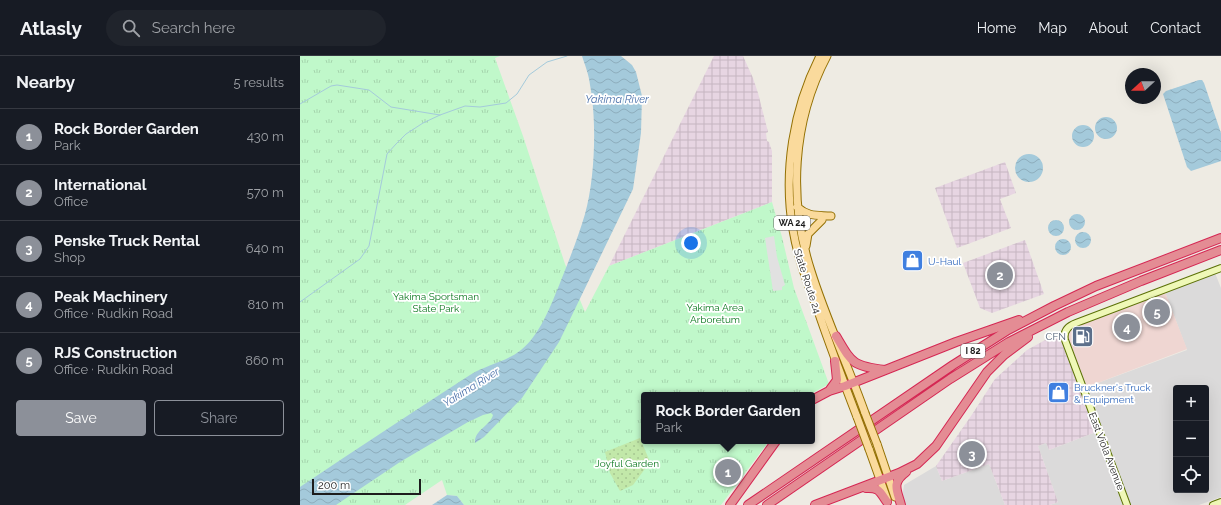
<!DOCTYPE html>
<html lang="en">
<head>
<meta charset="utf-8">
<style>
  body { margin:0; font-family:Raleway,sans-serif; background:#20242c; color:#f1f3f6 }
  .controls { position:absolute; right:12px; bottom:12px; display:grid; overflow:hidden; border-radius:4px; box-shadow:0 4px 16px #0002 }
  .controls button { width:36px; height:36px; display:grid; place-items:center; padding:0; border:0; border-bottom:1px solid #363941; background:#171b24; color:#f1f3f6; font:20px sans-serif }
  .compass { position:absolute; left:825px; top:12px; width:36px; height:36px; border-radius:50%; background:#171b24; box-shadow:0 4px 16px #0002; rotate:249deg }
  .scale { position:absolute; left:12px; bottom:10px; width:109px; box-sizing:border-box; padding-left:4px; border:2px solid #1d1d1d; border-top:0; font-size:11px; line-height:14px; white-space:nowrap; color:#1d1d1d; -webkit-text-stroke:3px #fff; paint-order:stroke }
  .you { position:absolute; left:391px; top:187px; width:14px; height:14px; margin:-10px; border:3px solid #fff; border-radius:50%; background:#1a73e8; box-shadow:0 0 0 6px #1a73e833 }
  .badge { display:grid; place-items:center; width:26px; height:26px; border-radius:50%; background:#8c9099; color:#fff; font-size:13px; font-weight:700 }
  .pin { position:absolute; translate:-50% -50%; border:2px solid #fff; box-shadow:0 1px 4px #0006 }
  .popup { position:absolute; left:341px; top:336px; width:174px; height:52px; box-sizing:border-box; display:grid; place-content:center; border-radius:4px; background:#171b24; filter:drop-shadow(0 1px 3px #0005); font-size:13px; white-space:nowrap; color:#9ea1a6 }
  .popup b { font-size:15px; color:#f1f3f6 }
  .popup::after { content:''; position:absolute; left:50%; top:100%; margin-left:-8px; border:8px solid transparent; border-top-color:#171b24 }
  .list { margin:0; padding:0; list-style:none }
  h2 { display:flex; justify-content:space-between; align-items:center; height:52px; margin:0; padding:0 16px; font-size:17px }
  h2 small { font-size:13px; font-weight:400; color:#9ea1a6 }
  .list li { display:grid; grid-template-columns:26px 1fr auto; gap:12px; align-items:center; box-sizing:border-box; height:56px; padding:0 16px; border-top:1px solid #363941 }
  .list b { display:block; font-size:15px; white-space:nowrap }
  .list p { margin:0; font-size:13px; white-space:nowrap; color:#9ea1a6 }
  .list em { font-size:13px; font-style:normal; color:#9ea1a6 }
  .actions { display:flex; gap:8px; padding:12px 16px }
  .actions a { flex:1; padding:9px 0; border:1px solid #8c9099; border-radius:4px; text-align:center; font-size:14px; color:#8c9099 }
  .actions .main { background:#8c9099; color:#fff }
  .icon { flex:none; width:22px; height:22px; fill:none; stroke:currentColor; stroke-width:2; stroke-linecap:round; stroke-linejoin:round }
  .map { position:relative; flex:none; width:921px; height:449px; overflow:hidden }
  header { display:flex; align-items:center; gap:24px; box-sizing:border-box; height:56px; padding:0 20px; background:#171b24; border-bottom:1px solid #363941 }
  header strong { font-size:19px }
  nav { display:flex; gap:22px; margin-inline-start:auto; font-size:14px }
  .search { width:280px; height:36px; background:#20242c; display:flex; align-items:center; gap:10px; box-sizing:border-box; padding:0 14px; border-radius:22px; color:#9ea1a6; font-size:15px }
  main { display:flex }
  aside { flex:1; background:#171b24 }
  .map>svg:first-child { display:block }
</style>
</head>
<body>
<header>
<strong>Atlasly</strong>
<div class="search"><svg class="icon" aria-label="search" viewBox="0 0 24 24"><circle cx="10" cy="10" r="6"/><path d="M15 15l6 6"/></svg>Search here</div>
<nav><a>Home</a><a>Map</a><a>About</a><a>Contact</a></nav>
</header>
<main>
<aside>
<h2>Nearby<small>5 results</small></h2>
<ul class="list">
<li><span class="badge">1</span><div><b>Rock Border Garden</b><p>Park</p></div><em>430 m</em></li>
<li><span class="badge">2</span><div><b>International</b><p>Office</p></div><em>570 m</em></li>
<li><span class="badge">3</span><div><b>Penske Truck Rental</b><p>Shop</p></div><em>640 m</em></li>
<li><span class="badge">4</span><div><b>Peak Machinery</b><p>Office · Rudkin Road</p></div><em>810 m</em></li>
<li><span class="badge">5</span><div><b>RJS Construction</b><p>Office · Rudkin Road</p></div><em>860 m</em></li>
</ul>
<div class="actions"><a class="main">Save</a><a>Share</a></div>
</aside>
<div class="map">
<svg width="921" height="449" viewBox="0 0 921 449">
  <defs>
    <pattern id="industrial-grid" width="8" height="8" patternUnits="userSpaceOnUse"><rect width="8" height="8" fill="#e7d5e2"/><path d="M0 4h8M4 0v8" fill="none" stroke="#c6b6c1"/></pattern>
    <pattern id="park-tufts" width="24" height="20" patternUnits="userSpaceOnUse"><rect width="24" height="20" fill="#c0f8ca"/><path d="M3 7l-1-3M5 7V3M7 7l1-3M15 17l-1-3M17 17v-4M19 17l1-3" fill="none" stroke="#a5d4ad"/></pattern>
    <pattern id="garden-dots" width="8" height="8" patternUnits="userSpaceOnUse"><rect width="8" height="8" fill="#c2e8a9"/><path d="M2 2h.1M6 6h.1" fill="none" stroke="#a6c791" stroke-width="1.8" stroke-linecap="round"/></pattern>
    <pattern id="water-waves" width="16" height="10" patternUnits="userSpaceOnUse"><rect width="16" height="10" fill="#a4cadb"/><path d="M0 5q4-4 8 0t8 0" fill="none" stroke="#8dadbc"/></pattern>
  </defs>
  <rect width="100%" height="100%" fill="#eeebe3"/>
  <path fill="#dbdada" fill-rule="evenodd" d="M915,217l6,15v209l-22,8h-68l-44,-118 100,-37 -22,-58zM876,332h30v102h-30z
    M796,376l27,73h-73l8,-3 -20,-56 8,-3 3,7z
    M689,408l16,41h-101l-2,-7 2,-13 32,-19 6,15z"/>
  <path fill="#efd6d2" d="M865,236l22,57 -100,38 -20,-52 1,-4 5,-5z"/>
  <path fill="url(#industrial-grid)" d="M414,0h29l10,22 5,15 10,39 -2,1 1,8 2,1 3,9v51l-163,64z
    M705,106l11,31 -16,6 11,29 -54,20 -22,-60z
    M725,184l19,54 -52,19 -12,-5 -17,-45z
    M758,277l38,99 -47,18 -3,-7 -8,3 20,56 -8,3h-45l-16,-41 -47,17 -6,-15 35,-50 24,-37 32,-29z"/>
  <path fill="url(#park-tufts)" d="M0,0h200l-5,2 28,78 42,128 20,48 24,-46 163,-64 10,35 12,51 35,96 -20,11h-165v46h125l-48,64h-257l-7,-9 -10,-1 -5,-15 -37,25h-105z"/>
  <path fill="url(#garden-dots)" d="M340,382l10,24 -17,23 -13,6 -10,-18 -5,-21z"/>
  <path fill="#e1e1e1" d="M474,180l3,21 8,28 -3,2v3l-9,1 -8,-53z"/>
  <path fill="url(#water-waves)" d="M282,0h39l11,9 4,7 6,24 -1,37 -8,56 -74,153 -37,56 -38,39 -9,6c-1,-13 15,-17 18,-28l-2,-2 -8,2 -15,7 -68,40 -64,43h-36v-18c56,-38 113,-75 170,-112 16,-10 36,-13 51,-25 19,-15 30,-45 39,-67 9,-23 18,-45 25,-69 10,-35 12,-93 5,-129 -1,-10 -5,-20 -8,-29z
    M899,24h3l2,3 17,50v28l-30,10 -4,-4 -24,-73 3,-3z
    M795 72a11 11 0 1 1 22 0a11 11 0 1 1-22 0Z
    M772 80a11 11 0 1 1 22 0a11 11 0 1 1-22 0Z
    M715 112a14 14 0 1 1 28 0a14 14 0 1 1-28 0Z
    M769 166a8 8 0 1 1 16 0a8 8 0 1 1-16 0Z
    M748 172a8 8 0 1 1 16 0a8 8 0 1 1-16 0Z
    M775 184a8 8 0 1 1 16 0a8 8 0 1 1-16 0Z
    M755 191a8 8 0 1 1 16 0a8 8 0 1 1-16 0Z
    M147,439l10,1 7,9h-32z"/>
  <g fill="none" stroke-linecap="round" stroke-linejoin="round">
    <path stroke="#a4cadb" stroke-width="1" d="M0,48l31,-18 6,-1 32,5 22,17 49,8
      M0,246l60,-43 9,-13 18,-92 9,-10 10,-10 17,-11 17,-8 25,-9 15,1 26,-4 11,-9 12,-19 18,-13 20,-6"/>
    <defs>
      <path id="secondary" d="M827,449l-62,-165c-2,-9 3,-14 11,-17l145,-55
        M913,449l8,-3"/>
      <path id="primary" d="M520,0c-27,53 -37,116 -27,174 5,30 16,57 26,84 12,35 25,69 38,103
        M527,0c-35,66 -39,144 -16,215 15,48 37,94 54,142
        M497,151c12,10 19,8 34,9
        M506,190l2,-12 14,-14
        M577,388l18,53
        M569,393l18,50"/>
      <path id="highway" d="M536,280c16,27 16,30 49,34
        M529,335l8,-11 -2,-19
        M512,344l17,-9 16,-5 111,-44 63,-22
        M566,432c13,-1 14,4 21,14
        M430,449l46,-64
        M448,449l205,-140 55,-35 46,-24 42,-20 125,-48
        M467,449l183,-126 59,-37 59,-30 73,-31 80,-31
        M515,449l84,-32 18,-9 19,-18 51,-74 17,-17 24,-18
        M601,449c-4,-15 -10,-22 5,-33"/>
    </defs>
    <use href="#secondary" stroke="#5c7107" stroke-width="8"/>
    <use href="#primary" stroke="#937003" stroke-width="9"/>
    <use href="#highway" stroke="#d52753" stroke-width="10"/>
    <use href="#secondary" stroke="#eff8b7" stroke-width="6"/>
    <use href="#primary" stroke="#fada9c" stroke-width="7"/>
    <use href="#highway" stroke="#e48c94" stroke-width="8"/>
    <defs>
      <path id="primary-bridge" d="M565,357l12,31
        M557,361l12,32"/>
    </defs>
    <use href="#primary-bridge" stroke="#937003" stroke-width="9" stroke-linecap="butt"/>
    <use href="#primary-bridge" stroke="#fada9c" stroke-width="7"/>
  </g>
  <defs>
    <symbol id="shop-square" viewBox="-11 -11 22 22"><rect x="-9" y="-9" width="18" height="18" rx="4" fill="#3f7fe0" stroke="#fff"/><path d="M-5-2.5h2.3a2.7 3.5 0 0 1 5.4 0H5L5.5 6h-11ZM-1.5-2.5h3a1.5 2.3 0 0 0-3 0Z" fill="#fff"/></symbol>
    <symbol id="fuel-square" viewBox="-11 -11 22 22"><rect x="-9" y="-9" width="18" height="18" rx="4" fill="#5c6f8a" stroke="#fff"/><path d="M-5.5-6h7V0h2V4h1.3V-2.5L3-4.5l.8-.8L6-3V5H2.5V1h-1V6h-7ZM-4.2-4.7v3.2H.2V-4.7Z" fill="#fff"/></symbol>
  </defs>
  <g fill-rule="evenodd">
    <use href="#shop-square" x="600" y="192" width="25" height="25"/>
    <use href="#fuel-square" x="770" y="268" width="25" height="25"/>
    <use href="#shop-square" x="746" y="324" width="25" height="25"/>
  </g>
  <g text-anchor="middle" stroke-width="3.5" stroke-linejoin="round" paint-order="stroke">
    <g fill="#fff" stroke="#616161" stroke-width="1">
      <rect x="474" y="160" width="36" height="14" rx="3"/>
      <rect x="661" y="288" width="24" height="14" rx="3"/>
    </g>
    <g font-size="9" font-weight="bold" fill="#1d1d1d">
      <text x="492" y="170">WA 24</text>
      <text x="673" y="298">I 82</text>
    </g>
    <g font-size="10" fill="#366cbe" stroke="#fff" text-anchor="start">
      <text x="628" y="209">U-Haul</text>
      <text x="774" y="335">Bruckner's Truck<tspan x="774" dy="12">&amp; Equipment</tspan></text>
    </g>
    <g font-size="10" fill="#1d1d1d" stroke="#fff">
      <text transform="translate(508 225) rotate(72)" y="4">State Route 24</text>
      <text transform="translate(807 395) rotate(69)" y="4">East Viola Avenue</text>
    </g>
    <g font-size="10" fill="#0d7920" stroke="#fff">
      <text x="136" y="244">Yakima Sportsman<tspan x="136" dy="12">State Park</tspan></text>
      <text x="415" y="255">Yakima Area<tspan x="415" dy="12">Arboretum</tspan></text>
      <text x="327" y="411">Joyful Garden</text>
    </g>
    <g font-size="10" fill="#4e5e75" stroke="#fff" text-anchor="end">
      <text x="766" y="284">CFN</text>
    </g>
    <g font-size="11" font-style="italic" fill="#4c72ab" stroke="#fff">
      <text x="317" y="47">Yakima River</text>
      <text transform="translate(171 331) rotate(-32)" y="4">Yakima River</text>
    </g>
  </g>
</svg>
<div class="controls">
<button>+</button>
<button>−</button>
<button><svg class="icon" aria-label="locate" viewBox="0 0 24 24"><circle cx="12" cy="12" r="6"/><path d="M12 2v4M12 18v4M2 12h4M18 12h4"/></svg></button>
</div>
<svg class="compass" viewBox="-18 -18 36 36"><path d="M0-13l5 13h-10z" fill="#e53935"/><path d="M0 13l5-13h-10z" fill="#9ea1a6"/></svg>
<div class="scale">200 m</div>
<div class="you"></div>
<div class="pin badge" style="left:428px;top:416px">1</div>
<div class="popup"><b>Rock Border Garden</b>Park</div>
<div class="pin badge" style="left:700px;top:219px">2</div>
<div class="pin badge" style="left:672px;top:398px">3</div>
<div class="pin badge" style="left:827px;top:271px">4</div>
<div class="pin badge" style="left:857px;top:256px">5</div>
</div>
</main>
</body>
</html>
